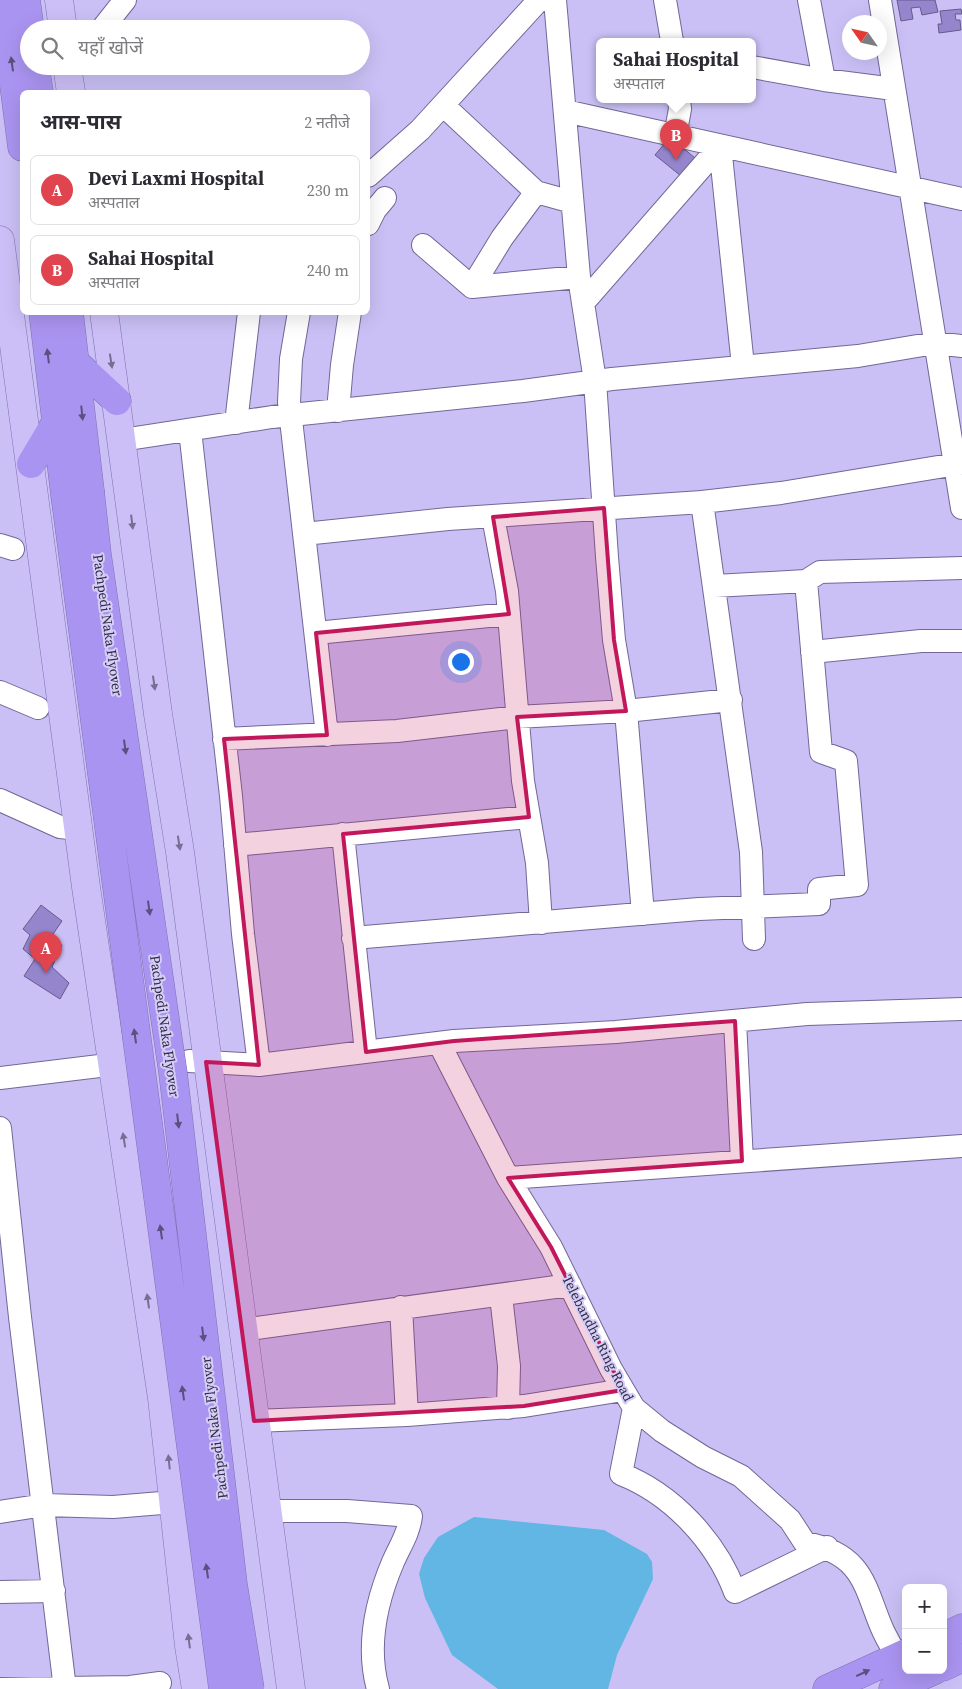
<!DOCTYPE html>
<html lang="hi">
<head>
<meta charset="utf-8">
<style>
  body { margin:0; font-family:"Source Serif 4","Noto Sans Devanagari",serif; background:#f2f2f3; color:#2b2b33 }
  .controls { position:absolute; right:15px; bottom:15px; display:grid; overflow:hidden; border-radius:8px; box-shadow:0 5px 20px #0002 }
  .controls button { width:45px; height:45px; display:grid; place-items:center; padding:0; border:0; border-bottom:1px solid #e1e1e2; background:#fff; color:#2b2b33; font:25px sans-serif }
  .compass { position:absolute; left:842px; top:15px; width:45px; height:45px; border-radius:50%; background:#fff; box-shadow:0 5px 20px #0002; rotate:304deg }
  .you { position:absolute; left:460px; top:661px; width:18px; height:18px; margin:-12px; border:4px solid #fff; border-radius:50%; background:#1a73e8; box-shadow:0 0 0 8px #1a73e833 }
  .badge { display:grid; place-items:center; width:32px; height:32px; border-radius:50%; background:#d93025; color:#fff; font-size:16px; font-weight:700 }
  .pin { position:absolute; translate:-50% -41px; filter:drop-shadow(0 1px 2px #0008) }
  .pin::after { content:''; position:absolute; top:26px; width:18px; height:15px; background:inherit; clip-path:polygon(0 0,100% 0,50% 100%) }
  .popup { position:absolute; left:596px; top:38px; width:160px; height:65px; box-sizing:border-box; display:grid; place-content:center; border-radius:8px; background:#fff; filter:drop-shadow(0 1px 4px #0005); font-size:16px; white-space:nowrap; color:#7c7c81 }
  .popup b { font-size:19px; color:#2b2b33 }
  .popup::after { content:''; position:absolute; left:50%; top:100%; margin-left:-10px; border:10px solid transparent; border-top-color:#fff }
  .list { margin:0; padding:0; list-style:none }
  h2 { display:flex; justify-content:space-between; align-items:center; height:65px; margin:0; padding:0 20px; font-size:21px }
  h2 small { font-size:16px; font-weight:400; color:#7c7c81 }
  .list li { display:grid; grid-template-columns:32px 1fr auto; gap:15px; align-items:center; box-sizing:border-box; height:70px; margin:0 10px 10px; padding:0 10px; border:1px solid #e1e1e2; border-radius:8px }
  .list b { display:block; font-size:19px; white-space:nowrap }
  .list p { margin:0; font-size:16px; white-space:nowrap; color:#7c7c81 }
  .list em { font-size:16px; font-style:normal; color:#7c7c81 }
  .icon { flex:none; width:28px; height:28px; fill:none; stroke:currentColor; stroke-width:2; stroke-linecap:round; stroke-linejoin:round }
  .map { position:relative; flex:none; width:962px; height:1689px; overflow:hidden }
  .search { position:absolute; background:#fff; box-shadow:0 5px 20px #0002; left:20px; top:20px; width:350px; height:55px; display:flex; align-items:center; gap:12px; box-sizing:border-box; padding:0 18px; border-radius:28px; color:#7c7c81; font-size:19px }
  .panel { position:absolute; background:#fff; box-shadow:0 5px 20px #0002; left:20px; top:90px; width:350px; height:225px; border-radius:8px }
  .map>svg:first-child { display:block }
</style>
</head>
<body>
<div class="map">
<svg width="962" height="1689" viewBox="0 0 962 1689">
  <rect width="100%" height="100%" fill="#cac0f5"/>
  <path fill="#61b6e3" d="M474,1517l130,13 43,24 5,8 1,17 -36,76 -9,34h-110l-46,-34 -27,-57 -6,-24 5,-16 14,-21z"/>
  <path fill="#9585cc" stroke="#655b89" d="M897,0h38l3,12 -16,3 -2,-8 -9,1 2,11 -12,2z
    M961,9l1,5h-7l1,6h4l1,10 -22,3 -1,-9h4l-2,-13z
    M670,137l25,21 -14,18 -26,-21z
    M41,905l21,16 -11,16 11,8 -10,22 17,16 -9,16 -36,-23 11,-17 -12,-10 7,-14 -7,-6z"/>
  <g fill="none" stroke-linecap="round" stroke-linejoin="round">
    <defs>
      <path id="minor" d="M555,0l24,277 16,104 12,176 7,83 12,71 17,203
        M665,0l7,41
        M809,0l15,80
        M880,0l82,508
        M102,29l23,-29
        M752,67l72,13 70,9
        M443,105l93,87 36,10
        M565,111l397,88
        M675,136l5,-27 -1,-10
        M368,176l52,-46 119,-130
        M536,192l-34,46 -30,49 107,-10
        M368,224l7,-14 10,-12
        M423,245l49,42
        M583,303l137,-157 23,220
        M299,312l-8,47 -2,43 38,333
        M338,411l4,-46 8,-53
        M236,423l13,-111
        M190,430l41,366 12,138 16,131
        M122,440l150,-23 251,-26 89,-12 246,-23 77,-13 27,3
        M702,502l49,350 3,87
        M493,517l14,74 16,190 14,82 4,60
        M304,534l144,-15 254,-17 79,-9 181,-30
        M0,545l13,4
        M715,586l91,-5 14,-9 142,-4
        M316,633l193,-19
        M812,652l109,-11h41
        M0,692l38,16
        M224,739l173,-8 120,-14 109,-6 105,-11
        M0,800l60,27 19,2
        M343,834l23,218
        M235,845l294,-28
        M353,938l346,-29 120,-5v-15l38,-4 -11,-124 -25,-9 -15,-171
        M735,1021l7,140
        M439,1043l69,135 43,69 60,122 23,39 28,23 41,26 38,19 49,44 15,23c74,13 57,66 93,113
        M189,1061l70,4 195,-24 162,-9 191,-18 155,-5
        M0,1078l124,-15
        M0,1128l20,189 45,372
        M508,1178l454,-32
        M501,1296l8,70 -1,42
        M401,1307l6,108
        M242,1330l328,-45
        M634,1408l-13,66c51,20 95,67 114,118l92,-45
        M254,1421l153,-6 117,-9 99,-16
        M266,1511h81l64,5c-2,17 -11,30 -18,46 -17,40 -27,84 -15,127
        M0,1512l44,-7 69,2 61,-5
        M0,1592l54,-1
        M0,1689l130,-2 30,-4"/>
      <path id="major" d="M59,0l4,29
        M67,66l4,26
        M0,240l86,647 76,511 27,248 7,43
        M104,312l54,402 22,138 111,837"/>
      <path id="highway" d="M3,0l19,147
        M26,0l4,29
        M35,66l4,26
        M43,312l22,183
        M69,312l21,179
        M77,364l40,37
        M31,464l25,-42
        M943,1637l19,-9
        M943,1667l19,-9
        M827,1689l79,-36
        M893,1689l42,-19"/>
    </defs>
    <use href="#minor" stroke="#726797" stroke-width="24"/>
    <use href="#major" stroke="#7f70b3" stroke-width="29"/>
    <use href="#highway" stroke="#7f70b3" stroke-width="29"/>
    <use href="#minor" stroke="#fff" stroke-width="22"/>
    <use href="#major" stroke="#ccbff7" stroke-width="28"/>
    <use href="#highway" stroke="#aa94f1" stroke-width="28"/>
    <defs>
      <path id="highway-bridge" d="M90,491l7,63 76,519 60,511 17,105
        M65,495l158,1194"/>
    </defs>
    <use href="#highway-bridge" stroke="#7f70b3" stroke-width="29" stroke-linecap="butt"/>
    <use href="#highway-bridge" stroke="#aa94f1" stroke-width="28"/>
  </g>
  <defs><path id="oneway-solid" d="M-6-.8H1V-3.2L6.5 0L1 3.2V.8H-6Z" transform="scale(1.25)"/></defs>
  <g fill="#5b507f">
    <use href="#oneway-solid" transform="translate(12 64) rotate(-98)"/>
    <use href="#oneway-solid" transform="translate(48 356) rotate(-97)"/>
    <use href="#oneway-solid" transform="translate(82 413) rotate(84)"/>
    <use href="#oneway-solid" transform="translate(125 747) rotate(82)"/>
    <use href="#oneway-solid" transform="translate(149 908) rotate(82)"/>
    <use href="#oneway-solid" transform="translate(135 1036) rotate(-98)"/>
    <use href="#oneway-solid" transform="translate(178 1121) rotate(83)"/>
    <use href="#oneway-solid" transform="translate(161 1232) rotate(-98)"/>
    <use href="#oneway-solid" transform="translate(203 1334) rotate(83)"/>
    <use href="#oneway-solid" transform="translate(183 1393) rotate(-98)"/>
    <use href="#oneway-solid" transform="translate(207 1571) rotate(-98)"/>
    <use href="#oneway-solid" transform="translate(863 1673) rotate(-25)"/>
  </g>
  <g fill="#766e93">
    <use href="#oneway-solid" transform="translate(111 361) rotate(81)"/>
    <use href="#oneway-solid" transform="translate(132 522) rotate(83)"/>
    <use href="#oneway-solid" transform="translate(154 683) rotate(82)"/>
    <use href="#oneway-solid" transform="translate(179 843) rotate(81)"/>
    <use href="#oneway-solid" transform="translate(124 1140) rotate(-99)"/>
    <use href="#oneway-solid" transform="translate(148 1301) rotate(-98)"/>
    <use href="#oneway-solid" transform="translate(169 1462) rotate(-96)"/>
    <use href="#oneway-solid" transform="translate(189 1641) rotate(-97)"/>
  </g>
  <path fill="#c2185b" fill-opacity="0.2" stroke="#c2185b" stroke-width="4" stroke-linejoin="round" d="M604,508l10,132 12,71 -109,6 12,100 -186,17 23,218 88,-11 281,-20 7,140 -234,17 43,69 72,143 -99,16 -270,15 -48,-359 53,3 -35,-326 103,-4 -11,-102 193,-19 -16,-97z"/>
  <g text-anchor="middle" stroke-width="4" stroke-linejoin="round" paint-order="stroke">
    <g font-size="14" fill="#302c41" stroke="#d6cef9">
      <text transform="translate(108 625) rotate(82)" y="5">Pachpedi Naka Flyover</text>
      <text transform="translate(165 1026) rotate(82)" y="5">Pachpedi Naka Flyover</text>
      <text transform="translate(598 1338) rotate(63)" y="5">Telebandha Ring Road</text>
      <text transform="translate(214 1428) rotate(-97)" y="5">Pachpedi Naka Flyover</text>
    </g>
  </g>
</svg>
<div class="controls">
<button>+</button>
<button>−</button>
</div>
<svg class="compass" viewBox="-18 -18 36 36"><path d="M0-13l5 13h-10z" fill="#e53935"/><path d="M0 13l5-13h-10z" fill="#7c7c81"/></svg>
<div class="you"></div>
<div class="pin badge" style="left:46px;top:973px;background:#e0444e">A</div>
<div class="pin badge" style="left:676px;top:160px;background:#e0444e">B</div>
<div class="popup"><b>Sahai Hospital</b>अस्पताल</div>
<div class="search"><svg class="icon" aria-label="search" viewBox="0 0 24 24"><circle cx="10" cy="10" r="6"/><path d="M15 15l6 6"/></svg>यहाँ खोजें</div>
<section class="panel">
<h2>आस-पास<small>2 नतीजे</small></h2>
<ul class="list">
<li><span class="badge" style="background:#e0444e">A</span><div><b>Devi Laxmi Hospital</b><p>अस्पताल</p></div><em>230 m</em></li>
<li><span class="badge" style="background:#e0444e">B</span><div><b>Sahai Hospital</b><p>अस्पताल</p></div><em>240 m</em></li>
</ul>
</section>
</div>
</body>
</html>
